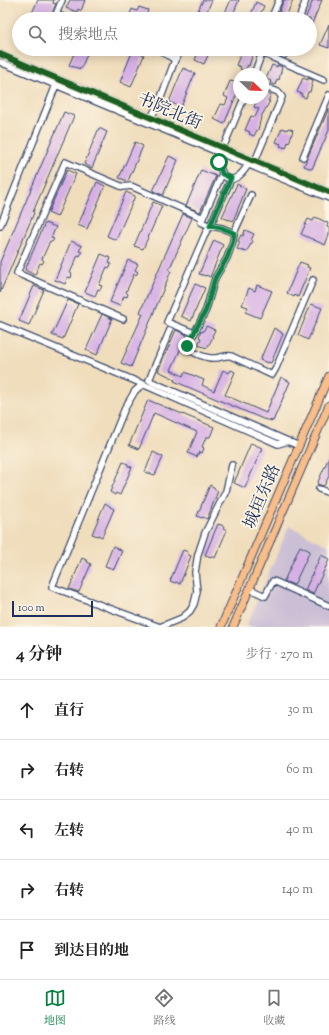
<!DOCTYPE html>
<html lang="zh">
<head>
<meta charset="utf-8">
<style>
  body { margin:0; font-family:"Sorts Mill Goudy","Noto Serif SC",serif; background:#f6f6f6; color:#222 }
  .compass { position:absolute; left:233px; top:68px; width:36px; height:36px; border-radius:50%; background:#fff; box-shadow:0 2px 10px #0003; rotate:113deg }
  .scale { position:absolute; left:12px; bottom:10px; width:81px; box-sizing:border-box; padding-left:4px; border:2px solid #1b2f5e; border-top:0; font-size:11px; line-height:14px; white-space:nowrap; color:#1b2f5e; -webkit-text-stroke:3px #fcf5e5; paint-order:stroke }
  .stop { position:absolute; width:12px; height:12px; margin:-9px; border:3px solid #0b8043; border-radius:50%; background:#fff }
  .stop.end { background:#0b8043; border-color:#fff; box-shadow:0 1px 4px #0008 }
  .list { margin:0; padding:0; list-style:none }
  h2 { display:flex; justify-content:space-between; align-items:center; height:52px; margin:0; padding:0 16px; font-size:17px }
  h2 small { font-size:13px; font-weight:400; color:#767676 }
  .list li { display:grid; grid-template-columns:26px 1fr auto; gap:12px; align-items:center; box-sizing:border-box; height:60px; padding:0 16px; border-top:1px solid #e0e0e0 }
  .list b { display:block; font-size:15px; white-space:nowrap }
  .list em { font-size:13px; font-style:normal; color:#767676 }
  .icon { flex:none; width:22px; height:22px; fill:none; stroke:currentColor; stroke-width:2; stroke-linecap:round; stroke-linejoin:round }
  .map { position:relative; flex:none; width:329px; height:627px; overflow:hidden }
  .search { position:absolute; background:#fff; box-shadow:0 2px 10px #0003; left:12px; right:12px; top:12px; height:44px; display:flex; align-items:center; gap:10px; box-sizing:border-box; padding:0 14px; border-radius:22px; color:#767676; font-size:15px }
  .sheet { height:352px; background:#fff }
  nav { display:flex; justify-content:space-around; align-items:center; box-sizing:border-box; height:56px; border-top:1px solid #e0e0e0; background:#fff; font-size:11px; color:#767676 }
  nav a { display:grid; justify-items:center; gap:2px }
  nav .on { color:#0b8043 }
  .map>svg:first-child { display:block }
</style>
</head>
<body>
<div class="map">
<svg width="329" height="627" viewBox="0 0 329 627">
  <rect width="100%" height="100%" fill="#fcf5e5"/>
  <filter id="ink" filterUnits="userSpaceOnUse"><feTurbulence type="fractalNoise" baseFrequency=".025" numOctaves="2"/><feDisplacementMap in="SourceGraphic" scale="8" xChannelSelector="R" yChannelSelector="G"/><feConvolveMatrix kernelMatrix="1 2 1 2 8 2 1 2 1" color-interpolation-filters="sRGB"/></filter>
  <filter id="wash" filterUnits="userSpaceOnUse"><feTurbulence type="fractalNoise" baseFrequency=".012" numOctaves="4" result="noise"/><feDisplacementMap in="SourceGraphic" scale="16" xChannelSelector="R" yChannelSelector="G"/><feGaussianBlur stdDeviation="0.9" result="paint"/><feColorMatrix in="noise" values="0 0 0 0 0 0 0 0 0 0 0 0 0 0 0 0 0 1.4 0 .05"/><feComposite in="paint" operator="in"/></filter>
  <g filter="url(#wash)">
    <rect width="100%" height="100%" fill="#f0ddbc"/>
    <path fill="#cbbfd5" d="M289,526l40,20v81h-83z"/>
    <g id="blocks">
      <path fill="#d6b0e5" d="M38,0h16l-1,3 3,1 -6,15h-23l2,-5 2,1z
        M70,0h15l-4,11 -3,-2 -1,3 -11,-4z
        M203,0h9l-8,18 -8,-3z
        M231,0h8l-8,19h-9z
        M284,0h9l-8,19h-9z
        M313,0h9l-12,28v-9h-5z
        M256,2l8,4 -6,13h-9z
        M139,7l9,3 -3,9h-17l4,-10 5,2z
        M329,24v24l-9,-3z
        M76,49h13l-8,20 -10,-3 -2,-1z
        M197,49h14l-7,15 -9,-4 2,-5 -2,-1z
        M133,50l11,5 -13,32 -11,-5z
        M242,51l5,2 1,-2 5,2 -4,13 -1,-1 -3,6 -5,-2 1,-2 -5,-2z
        M272,65l5,2v-2l5,2 -3,13 -2,-1 -2,6 -5,-2 1,-2 -5,-2z
        M183,68l12,5 -14,34 -12,-5z
        M303,78l5,2v-2l5,2 -3,12h-2l-2,6 -5,-2 1,-2 -5,-2z
        M230,81l9,2v6l-15,35 -10,-5 7,-15 4,1 3,-7 -4,-2z
        M266,93l5,2 -3,6h2l-9,16 -3,13h-1l-3,6 -5,-2 1,-2 -5,-2 6,-14 4,1 4,-8 -5,-2 4,-9h5v-4l2,1z
        M329,108v22l-17,39 -8,-3z
        M64,112l10,4 -41,96 1,1 -34,80v-31z
        M99,128l8,4 -15,36 -8,-4z
        M282,128l5,2 1,-2 5,2 -4,13 -1,-1 -2,6 -6,-2 1,-2 -5,-2z
        M135,142l8,4 -15,35 -9,-3z
        M169,156l9,4 -15,35 -10,-4z
        M67,170l9,4 -19,43 -9,-4z
        M201,170l15,6 -16,36 -14,-6z
        M97,182l8,4 -18,43 -9,-4z
        M237,184l9,5 -13,32 -4,-2v1l-7,-3z
        M126,192l9,4 -19,44 -9,-4z
        M153,202l9,4 -19,43 -9,-3z
        M183,214l9,4 -23,52 2,1 -40,96 -10,-4 22,-49 -3,-2z
        M315,217l13,6 -1,4 2,1v7l-4,10 -24,-11 7,-15 5,2z
        M45,223l11,4 -5,11 3,1 -2,3 -2,-1 -8,18 2,2 -2,3 -2,-1 -5,12 -10,-5z
        M245,230l9,4 -3,6 2,1 -7,11 -9,-3 3,-7 -2,-1 3,-6 2,1z
        M214,240l9,5 -13,32 -4,-2v1l-7,-2z
        M71,241l11,5 -3,5 3,1 -2,4 -2,-1 -8,18 2,1 -1,4 -3,-1 -3,7 -10,-4z
        M101,254l10,4 -2,5 2,1 -1,4 -3,-1 -8,18 3,1 -2,4 -2,-1 -3,7 -10,-4z
        M128,260l10,4 -3,6 3,2 -2,3 -2,-1 -8,18 2,2 -1,3 -3,-1 -4,10 -10,-4z
        M300,262l8,3 -1,2 3,1 -12,29 -3,-2 -1,2 -7,-4z
        M195,284l10,4 -14,33 -10,-5z
        M257,285l15,6 -12,27 -15,-6 3,-5 -6,-2 7,-17 6,3z
        M34,286l10,4 -15,35 -10,-4z
        M68,300l10,4 -15,35 -11,-4z
        M311,304l11,4 -14,32 -10,-5z
        M102,314l10,5 -15,36 -11,-5z
        M206,326l9,4 -3,6 1,1 -6,11 -9,-3 3,-7 -2,-1 2,-6 2,1z
        M274,328l7,4v1l2,1 -12,29 -3,-1v1l-8,-3z
        M176,330l11,5 -16,35 12,6 2,-4 19,8 -2,5 12,6 9,-21 6,3 2,-3 4,2 -10,23 41,18 15,-36 9,5 -17,39 -10,-2 -89,-38 1,-2 -17,-8z
        M148,400l66,27 -4,10h-4l-4,10 2,1 -2,5 -3,-1 -2,5 -9,-4 9,-21 -43,-19 -15,36 -10,-4z
        M251,443l11,5 -17,40 -11,-5z
        M153,452l10,5 -8,18 -10,-3z
        M329,457v19l-5,10 -7,-2z
        M123,462l5,2v2l4,1 -12,28 -4,-2 -1,2 -5,-3z
        M210,485l5,3 -1,1 4,2 -11,28 -4,-2 -1,1 -5,-2z
        M105,503l5,3v1l4,2 -12,28 -4,-2v1l-6,-2z
        M218,524l6,2 -1,2 4,2 -12,28 -4,-2v1l-6,-2z
        M113,546l9,5 -8,18 -9,-3z
        M300,546l10,5 -16,34 -10,-4z
        M183,550l5,2 -1,2 4,2 -11,28 -4,-2 -1,1 -5,-2z
        M321,555l8,4v1l-16,34 -8,-4z
        M82,558l6,3 -1,1 4,2 -12,28 -10,-3z"/>
    </g>
  </g>
  <g filter="url(#ink)">
    <use href="#blocks" fill-opacity="0" stroke="#3b496c" stroke-width="1"/>
    <g fill="none" stroke-linecap="round" stroke-linejoin="round">
      <defs>
        <path id="minor" d="M56,14l11,5
          M54,19l8,-19
          M158,19l6,-1 3,1
          M271,19l8,-19
          M299,19l7,-19
          M158,49l17,11
          M0,54l39,17 290,121
          M284,55l2,-6
          M0,62l329,136
          M254,74l8,-21 62,27
          M151,118l9,-18 15,-40 8,-11
          M223,148l21,-50
          M219,153c-1,26 13,37 29,12
          M303,157l26,-62
          M255,161l27,-64 -4,-5 -15,-6
          M222,174l-21,48 9,4 21,-47
          M251,195l-17,38 -1,8 -6,17 -12,20 -9,32 -19,38c6,5 20,11 28,10 6,0 9,-3 16,-2l41,19 4,-7 37,-88
          M0,226l56,-141
          M123,319l-106,-46 48,-111 58,25 8,-1 72,32
          M0,325l138,57 140,62 10,-3
          M170,330l-21,50 3,2 147,64
          M194,333l-27,-11 39,-90 4,-6 12,2 12,5
          M143,384l-8,7 -10,17 -73,179 108,40 22,-9 8,-7 4,-7 3,-12 -2,-20 3,-18 7,-21 21,-42 6,-26
          M319,489l10,4
          M250,589l15,7 8,-15 3,1 53,24"/>
        <path id="major" d="M221,627l108,-251
          M233,627l96,-222"/>
      </defs>
      <use href="#minor" stroke="#3b496c" stroke-width="8"/>
      <use href="#major" stroke="#3b496c" stroke-width="9"/>
      <use href="#minor" stroke="#fff" stroke-width="5.5"/>
      <use href="#major" stroke="#f8bd88" stroke-width="7"/>
      <defs>
        <path id="cycleway" d="M0,54l39,17 290,121"/>
      </defs>
      <use href="#cycleway" stroke="#fcf5e5" stroke-width="8"/>
      <use href="#cycleway" stroke="#1b5e20" stroke-width="6"/>
    </g>
  </g>
  <g fill="none" stroke-linecap="round" stroke-linejoin="round" filter="url(#ink)">
    <path stroke="#0b8043" stroke-width="5" d="M187,346l19,-36 9,-32 12,-20 6,-17 1,-8 -12,-5 -12,-2 21,-48 -9,-4 -3,-12"/>
  </g>
  <g text-anchor="middle" stroke-width="3.5" stroke-linejoin="round" paint-order="stroke">
    <g font-size="17" fill="#1b2f5e" stroke="#fcf5e5">
      <text transform="translate(170 110) rotate(23)" y="6">书院北街</text>
      <text transform="translate(261 496) rotate(-67)" y="6">城垣东路</text>
    </g>
  </g>
</svg>
<svg class="compass" viewBox="-18 -18 36 36"><path d="M0-13l5 13h-10z" fill="#e53935"/><path d="M0 13l5-13h-10z" fill="#767676"/></svg>
<div class="scale">100 m</div>
<div class="stop" style="left:219px;top:162px"></div>
<div class="stop end" style="left:187px;top:346px"></div>
<div class="search"><svg class="icon" aria-label="search" viewBox="0 0 24 24"><circle cx="10" cy="10" r="6"/><path d="M15 15l6 6"/></svg>搜索地点</div>
</div>
<section class="sheet">
<h2>4 分钟<small>步行 · 270 m</small></h2>
<ul class="list">
<li><svg class="icon" aria-label="ahead" viewBox="0 0 24 24"><path d="M12 20V5M6 11l6-6 6 6"/></svg><div><b>直行</b></div><em>30 m</em></li>
<li><svg class="icon" aria-label="right" viewBox="0 0 24 24"><path d="M7 20v-9h11M14 6l5 5-5 5"/></svg><div><b>右转</b></div><em>60 m</em></li>
<li><svg class="icon" aria-label="left" viewBox="0 0 24 24"><path d="M17 20v-9H6M10 6l-5 5 5 5"/></svg><div><b>左转</b></div><em>40 m</em></li>
<li><svg class="icon" aria-label="right" viewBox="0 0 24 24"><path d="M7 20v-9h11M14 6l5 5-5 5"/></svg><div><b>右转</b></div><em>140 m</em></li>
<li><svg class="icon" aria-label="arrive" viewBox="0 0 24 24"><path d="M6 21V4h12l-3 4 3 4H6"/></svg><div><b>到达目的地</b></div></li>
</ul>
</section>
<nav>
<a class="on"><svg class="icon" aria-label="map" viewBox="0 0 24 24"><path d="M3 6l6-2 6 2 6-2v14l-6 2-6-2-6 2zM9 4v14M15 6v14"/></svg>地图</a>
<a><svg class="icon" aria-label="directions" viewBox="0 0 24 24"><path d="M12 3l9 9-9 9-9-9zM9 14v-3h6M13 9l2 2-2 2"/></svg>路线</a>
<a><svg class="icon" aria-label="saved" viewBox="0 0 24 24"><path d="M7 4h10v16l-5-4-5 4z"/></svg>收藏</a>
</nav>
</body>
</html>
